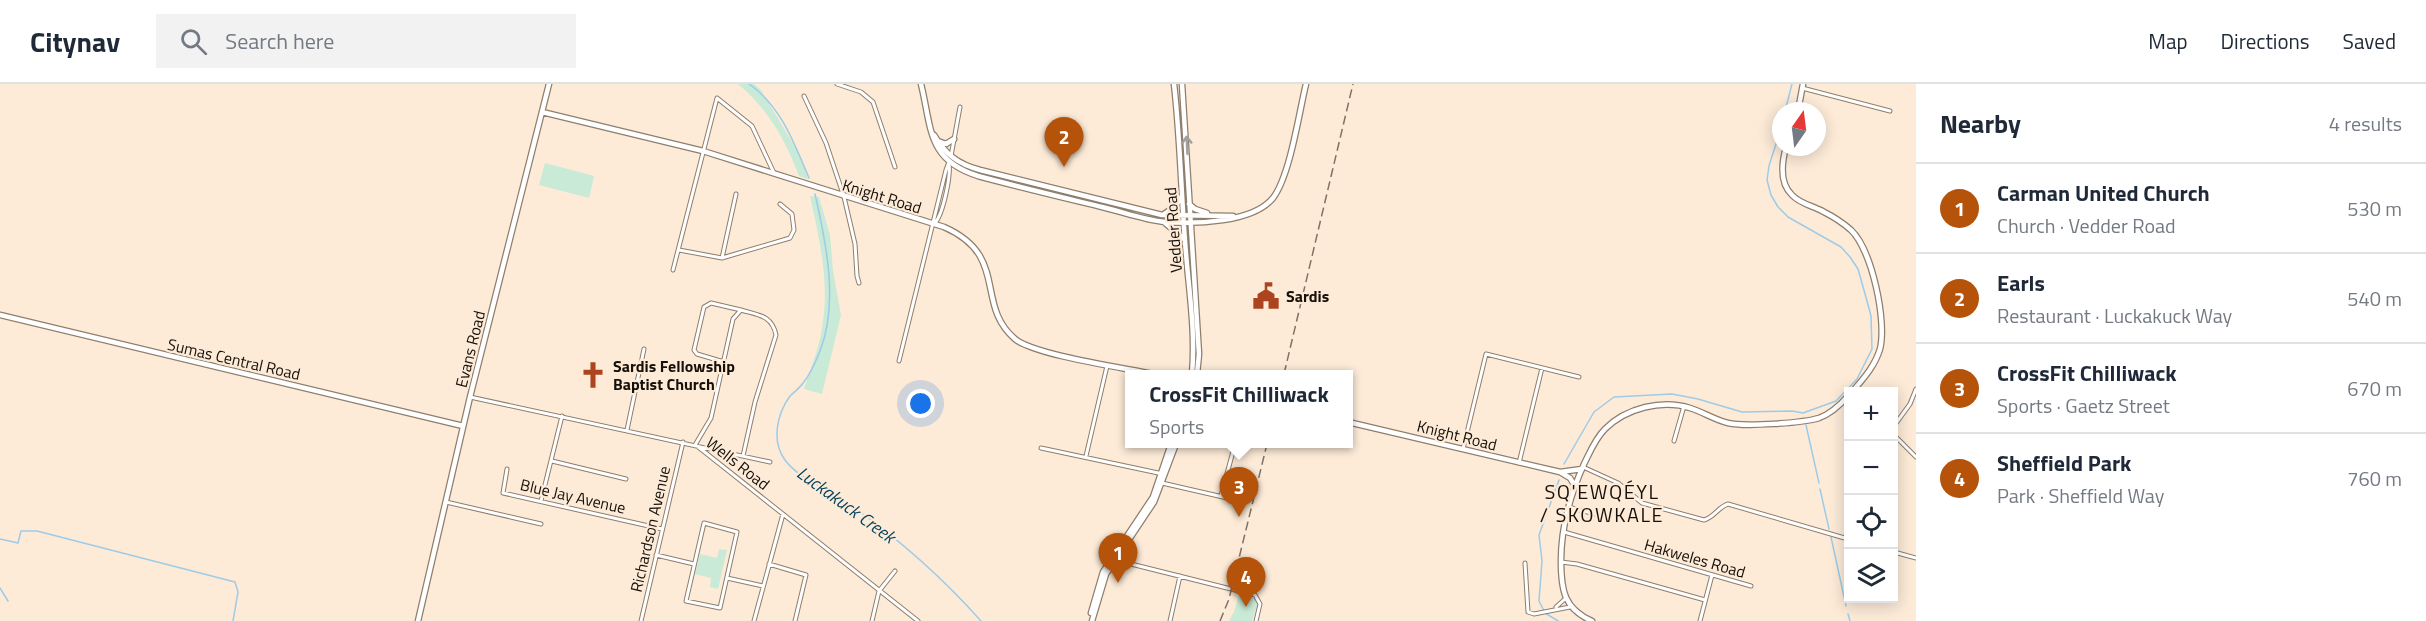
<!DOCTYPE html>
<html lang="en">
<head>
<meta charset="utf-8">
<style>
  body { margin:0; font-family:"Titillium Web",sans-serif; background:#f2f2f3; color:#1f2937 }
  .controls { position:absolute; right:18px; bottom:18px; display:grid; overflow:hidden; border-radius:0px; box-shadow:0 3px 15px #0003 }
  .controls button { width:54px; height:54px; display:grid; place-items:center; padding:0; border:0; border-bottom:2px solid #e0e1e3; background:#fff; color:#1f2937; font:30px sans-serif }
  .compass { position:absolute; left:1772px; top:18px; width:54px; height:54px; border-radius:50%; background:#fff; box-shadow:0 3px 15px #0003; rotate:14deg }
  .you { position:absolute; left:921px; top:320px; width:21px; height:21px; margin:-15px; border:4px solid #fff; border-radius:50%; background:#1a73e8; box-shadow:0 0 0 9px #1a73e833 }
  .badge { display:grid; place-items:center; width:39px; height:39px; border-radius:50%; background:#b45309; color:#fff; font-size:20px; font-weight:700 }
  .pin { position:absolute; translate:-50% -50px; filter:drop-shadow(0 2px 3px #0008) }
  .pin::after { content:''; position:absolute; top:32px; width:21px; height:18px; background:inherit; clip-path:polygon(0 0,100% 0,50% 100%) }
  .popup { position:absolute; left:1125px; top:286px; width:228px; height:78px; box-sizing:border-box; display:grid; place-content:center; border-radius:0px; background:#fff; filter:drop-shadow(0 2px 4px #0005); font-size:20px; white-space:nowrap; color:#747a83 }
  .popup b { font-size:22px; color:#1f2937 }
  .popup::after { content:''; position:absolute; left:50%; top:100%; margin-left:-12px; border:12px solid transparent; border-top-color:#fff }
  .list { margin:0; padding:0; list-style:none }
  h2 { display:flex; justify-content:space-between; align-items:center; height:78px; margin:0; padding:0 24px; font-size:26px }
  h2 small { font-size:20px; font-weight:400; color:#747a83 }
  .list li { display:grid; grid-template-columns:39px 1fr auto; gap:18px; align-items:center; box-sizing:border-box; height:90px; padding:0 24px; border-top:2px solid #e0e1e3 }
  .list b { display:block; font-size:22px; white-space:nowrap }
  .list p { margin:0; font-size:20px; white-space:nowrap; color:#747a83 }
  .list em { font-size:20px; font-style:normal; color:#747a83 }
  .icon { flex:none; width:33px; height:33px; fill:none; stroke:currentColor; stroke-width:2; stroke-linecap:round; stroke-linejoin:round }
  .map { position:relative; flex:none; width:1916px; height:537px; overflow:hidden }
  header { display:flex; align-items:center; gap:36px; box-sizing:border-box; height:84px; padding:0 30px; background:#fff; border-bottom:2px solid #e0e1e3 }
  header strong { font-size:28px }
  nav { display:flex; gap:33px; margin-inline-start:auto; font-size:21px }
  .search { width:420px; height:54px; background:#f2f2f3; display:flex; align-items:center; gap:15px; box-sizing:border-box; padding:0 21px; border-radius:0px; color:#747a83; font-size:22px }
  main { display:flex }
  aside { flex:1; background:#fff }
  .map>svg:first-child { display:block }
</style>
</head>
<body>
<header>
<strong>Citynav</strong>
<div class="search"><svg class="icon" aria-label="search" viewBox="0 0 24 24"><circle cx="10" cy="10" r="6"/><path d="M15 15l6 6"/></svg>Search here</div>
<nav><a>Map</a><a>Directions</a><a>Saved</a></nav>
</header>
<main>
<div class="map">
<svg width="1916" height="537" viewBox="0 0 1916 537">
  <rect width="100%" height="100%" fill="#fdebd8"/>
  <path fill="#c8ead6" d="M738,0h16l7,6 37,62 10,27 -9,-3c-14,-37 -31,-67 -61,-92z
    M545,79l49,13 -5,22 -50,-13z
    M810,112l9,1 11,38 3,36 8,44 -19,79 -18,-5c7,-22 17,-45 19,-68 6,-42 -4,-84 -13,-125z
    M719,465l8,1 -9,39 -8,-2 1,-9 -16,-4 5,-20 17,4z
    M1239,510l17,5 2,3 -6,19h-23l5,-9z"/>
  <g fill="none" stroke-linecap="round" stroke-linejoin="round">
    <path stroke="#9dcbe8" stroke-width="1.5" d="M749,0c32,22 45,59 60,94
      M1785,27l7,-27
      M815,110c11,48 24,109 5,157 -4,10 -10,24 -17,32 -3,5 -9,9 -13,13 -13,18 -19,45 -5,64 14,19 40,27 60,41 49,34 96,75 136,120
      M1806,341l13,58
      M1564,380l30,-52 20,-15 58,-3 26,5 44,13 50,-1 11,2 33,-12 21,-22 15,-30 -1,-33 -4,-15 -9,-32 -8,-12 -9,-10 -53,-30 -10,-10 -7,-12 -4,-15 2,-14 12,-38
      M1820,405l9,40
      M1831,453l15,69
      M0,455l18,4 3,-12h16l198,51 3,10 -5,29
      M0,504l8,13
      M1848,530l2,7
      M1558,537l-13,-8 -6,-12 3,-40 -3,-26 20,-55"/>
    <defs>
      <path id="street" d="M837,0l24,8 12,10 22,65
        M1802,4l88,23
        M804,12l22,47 18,54 11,47 2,32 2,7
        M951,72l9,-49
        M935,139c8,-9 16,-47 14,-59
        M679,166l43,8 68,-20 4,-8 -2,-16 -12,-10
        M722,174l14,-64
        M673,186l44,-172 35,28 22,47
        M899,277l47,-191 3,-8
        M724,278l-27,-8 -3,-4 10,-43 7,-4 30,7
        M470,313l300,65
        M1894,342l16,-22 6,-15
        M627,346l17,-81
        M1894,351l22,22
        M1674,357l10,-35
        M695,361l16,-27 22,-99 8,-9c17,5 31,5 35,25l-21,67 -12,54
        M697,362l221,175
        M1041,364l122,26
        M1463,365l23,-95 93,23
        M1086,372l21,-90
        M552,377l74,18
        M1519,379l23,-95
        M1583,383l35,16 24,20 62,17c11,-3 14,-13 24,-16l120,35
        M507,385l-4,24 159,36
        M1162,399l74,17
        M1221,412l14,-52
        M541,417l21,-85
        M446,418l95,22
        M1568,423l35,9
        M704,439l33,9 -17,76 -34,-7z
        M1564,448l187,54
        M1894,468l22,6
        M656,471l38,9
        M1115,476l140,35 5,9 -4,17
        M1561,478l16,2 128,36
        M1525,479l3,49 6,2 36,-7
        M769,480l37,11 -11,46
        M727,494l36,8
        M1556,523l10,-9
        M641,537l42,-179
        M754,537l29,-107
        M872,537l7,-30 16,-20
        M1170,537l10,-45
        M1700,537l12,-46"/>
      <path id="secondary" d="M921,0c11,45 6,76 57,92 41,11 83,21 124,31 21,5 42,13 63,15 30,2 88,1 108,-24 17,-22 26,-85 33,-114
        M1174,0c6,52 7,105 11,157 3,44 11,89 7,133
        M1182,0l17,270 -2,20
        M1798,27l5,-27
        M542,28l161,39 241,76c66,29 30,77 71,112 19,16 110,29 138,35
        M934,51c12,20 24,29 46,35l182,45 71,1
        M938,57l8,3 8,-5
        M1786,63c-4,15 -7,36 6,48 8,9 22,11 32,17 10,5 19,11 27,18 21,20 36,91 29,119 -5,17 -17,30 -28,43
        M1189,120l6,5 12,4
        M1164,130l12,-8 5,-9
        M1164,138l20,17
        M0,231l463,111
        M1348,338l212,50 10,6 5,8
        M1560,388l22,-3
        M1091,529l12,-41 50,-75 18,-53
        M418,537l52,-224 79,-313
        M1092,537l14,-47 48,-72 22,-58
        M1592,537c-28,-12 -31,-31 -31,-60 0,-34 9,-66 23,-97 6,-12 11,-25 21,-35 21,-21 57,-30 85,-21 13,4 25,12 38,15 17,4 75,0 91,-5 11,-4 22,-14 29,-22"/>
    </defs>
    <use href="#street" stroke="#8e7e6d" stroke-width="5"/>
    <use href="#secondary" stroke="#8e7e6d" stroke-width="7"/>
    <use href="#street" stroke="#fff" stroke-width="3"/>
    <use href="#secondary" stroke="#fff" stroke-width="4.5"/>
    <path stroke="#7e7267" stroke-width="1.5" stroke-dasharray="9 4.5" stroke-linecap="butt" d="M1284,290l69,-290
      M1220,537l9,-22 38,-155"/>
  </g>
  <defs><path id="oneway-shaft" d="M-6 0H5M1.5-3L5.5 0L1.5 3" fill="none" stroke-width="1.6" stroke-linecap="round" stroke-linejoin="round" transform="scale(1.5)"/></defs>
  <use stroke="#a29f9d" href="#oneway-shaft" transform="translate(1187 61) rotate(-93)"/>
  <defs>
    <symbol id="civic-bare" viewBox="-9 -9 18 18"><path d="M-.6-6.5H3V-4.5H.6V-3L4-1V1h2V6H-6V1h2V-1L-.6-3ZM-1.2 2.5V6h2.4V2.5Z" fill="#ac451f" stroke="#fdebd8" stroke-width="2.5" paint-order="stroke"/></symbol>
    <symbol id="church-bare" viewBox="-9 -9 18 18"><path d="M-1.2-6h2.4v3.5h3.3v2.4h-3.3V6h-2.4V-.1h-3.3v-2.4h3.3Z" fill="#ac451f" stroke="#fdebd8" stroke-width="2.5" paint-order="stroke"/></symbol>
  </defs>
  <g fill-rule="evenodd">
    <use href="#civic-bare" x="1247" y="193" width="38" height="38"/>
    <use href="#church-bare" x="574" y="272" width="38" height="38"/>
  </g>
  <g text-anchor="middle" stroke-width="4.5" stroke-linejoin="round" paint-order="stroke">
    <g font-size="16" fill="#16100a" stroke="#fdebd8">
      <text transform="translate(882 112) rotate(17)" y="6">Knight Road</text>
      <text transform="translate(1173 146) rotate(-94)" y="6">Vedder Road</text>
      <text transform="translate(470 265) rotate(-76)" y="6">Evans Road</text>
      <text transform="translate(234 275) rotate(13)" y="6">Sumas Central Road</text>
      <text transform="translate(1457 351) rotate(14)" y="6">Knight Road</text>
      <text transform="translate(738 379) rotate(38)" y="6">Wells Road</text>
      <text transform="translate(573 412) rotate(13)" y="6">Blue Jay Avenue</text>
      <text transform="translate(650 445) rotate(-77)" y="6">Richardson Avenue</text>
      <text transform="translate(1695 474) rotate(16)" y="6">Hakweles Road</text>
    </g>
    <g font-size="16" font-weight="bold" fill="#16100a" stroke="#fdebd8" text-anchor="start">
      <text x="1286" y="218">Sardis</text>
      <text x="613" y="288">Sardis Fellowship<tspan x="613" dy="18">Baptist Church</tspan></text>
    </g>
    <g font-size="18" font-style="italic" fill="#05445f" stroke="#fdebd8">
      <text transform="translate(846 421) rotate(36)" y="6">Luckakuck Creek</text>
    </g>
    <g font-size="20" letter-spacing="1.5" fill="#16100a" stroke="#fdebd8">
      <text x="1602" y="415">SQ'EWQÉYL<tspan x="1602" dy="23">/ SKOWKALE</tspan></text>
    </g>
  </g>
</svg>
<div class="controls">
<button>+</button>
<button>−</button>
<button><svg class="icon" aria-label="locate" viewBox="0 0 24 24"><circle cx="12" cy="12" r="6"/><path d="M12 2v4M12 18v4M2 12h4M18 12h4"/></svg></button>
<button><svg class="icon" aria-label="layers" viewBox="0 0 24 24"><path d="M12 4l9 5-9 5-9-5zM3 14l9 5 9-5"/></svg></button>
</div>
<svg class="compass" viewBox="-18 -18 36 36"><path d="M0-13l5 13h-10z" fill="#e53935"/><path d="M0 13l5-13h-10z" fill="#747a83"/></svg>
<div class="you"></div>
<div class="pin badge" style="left:1118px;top:499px">1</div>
<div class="pin badge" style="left:1064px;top:83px">2</div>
<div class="pin badge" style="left:1239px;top:433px">3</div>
<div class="popup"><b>CrossFit Chilliwack</b>Sports</div>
<div class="pin badge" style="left:1246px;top:523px">4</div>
</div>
<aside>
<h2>Nearby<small>4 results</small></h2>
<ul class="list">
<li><span class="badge">1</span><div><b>Carman United Church</b><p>Church · Vedder Road</p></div><em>530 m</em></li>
<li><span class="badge">2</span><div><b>Earls</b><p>Restaurant · Luckakuck Way</p></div><em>540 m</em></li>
<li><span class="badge">3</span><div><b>CrossFit Chilliwack</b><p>Sports · Gaetz Street</p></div><em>670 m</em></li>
<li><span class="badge">4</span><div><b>Sheffield Park</b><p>Park · Sheffield Way</p></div><em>760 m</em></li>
</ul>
</aside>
</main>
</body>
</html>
